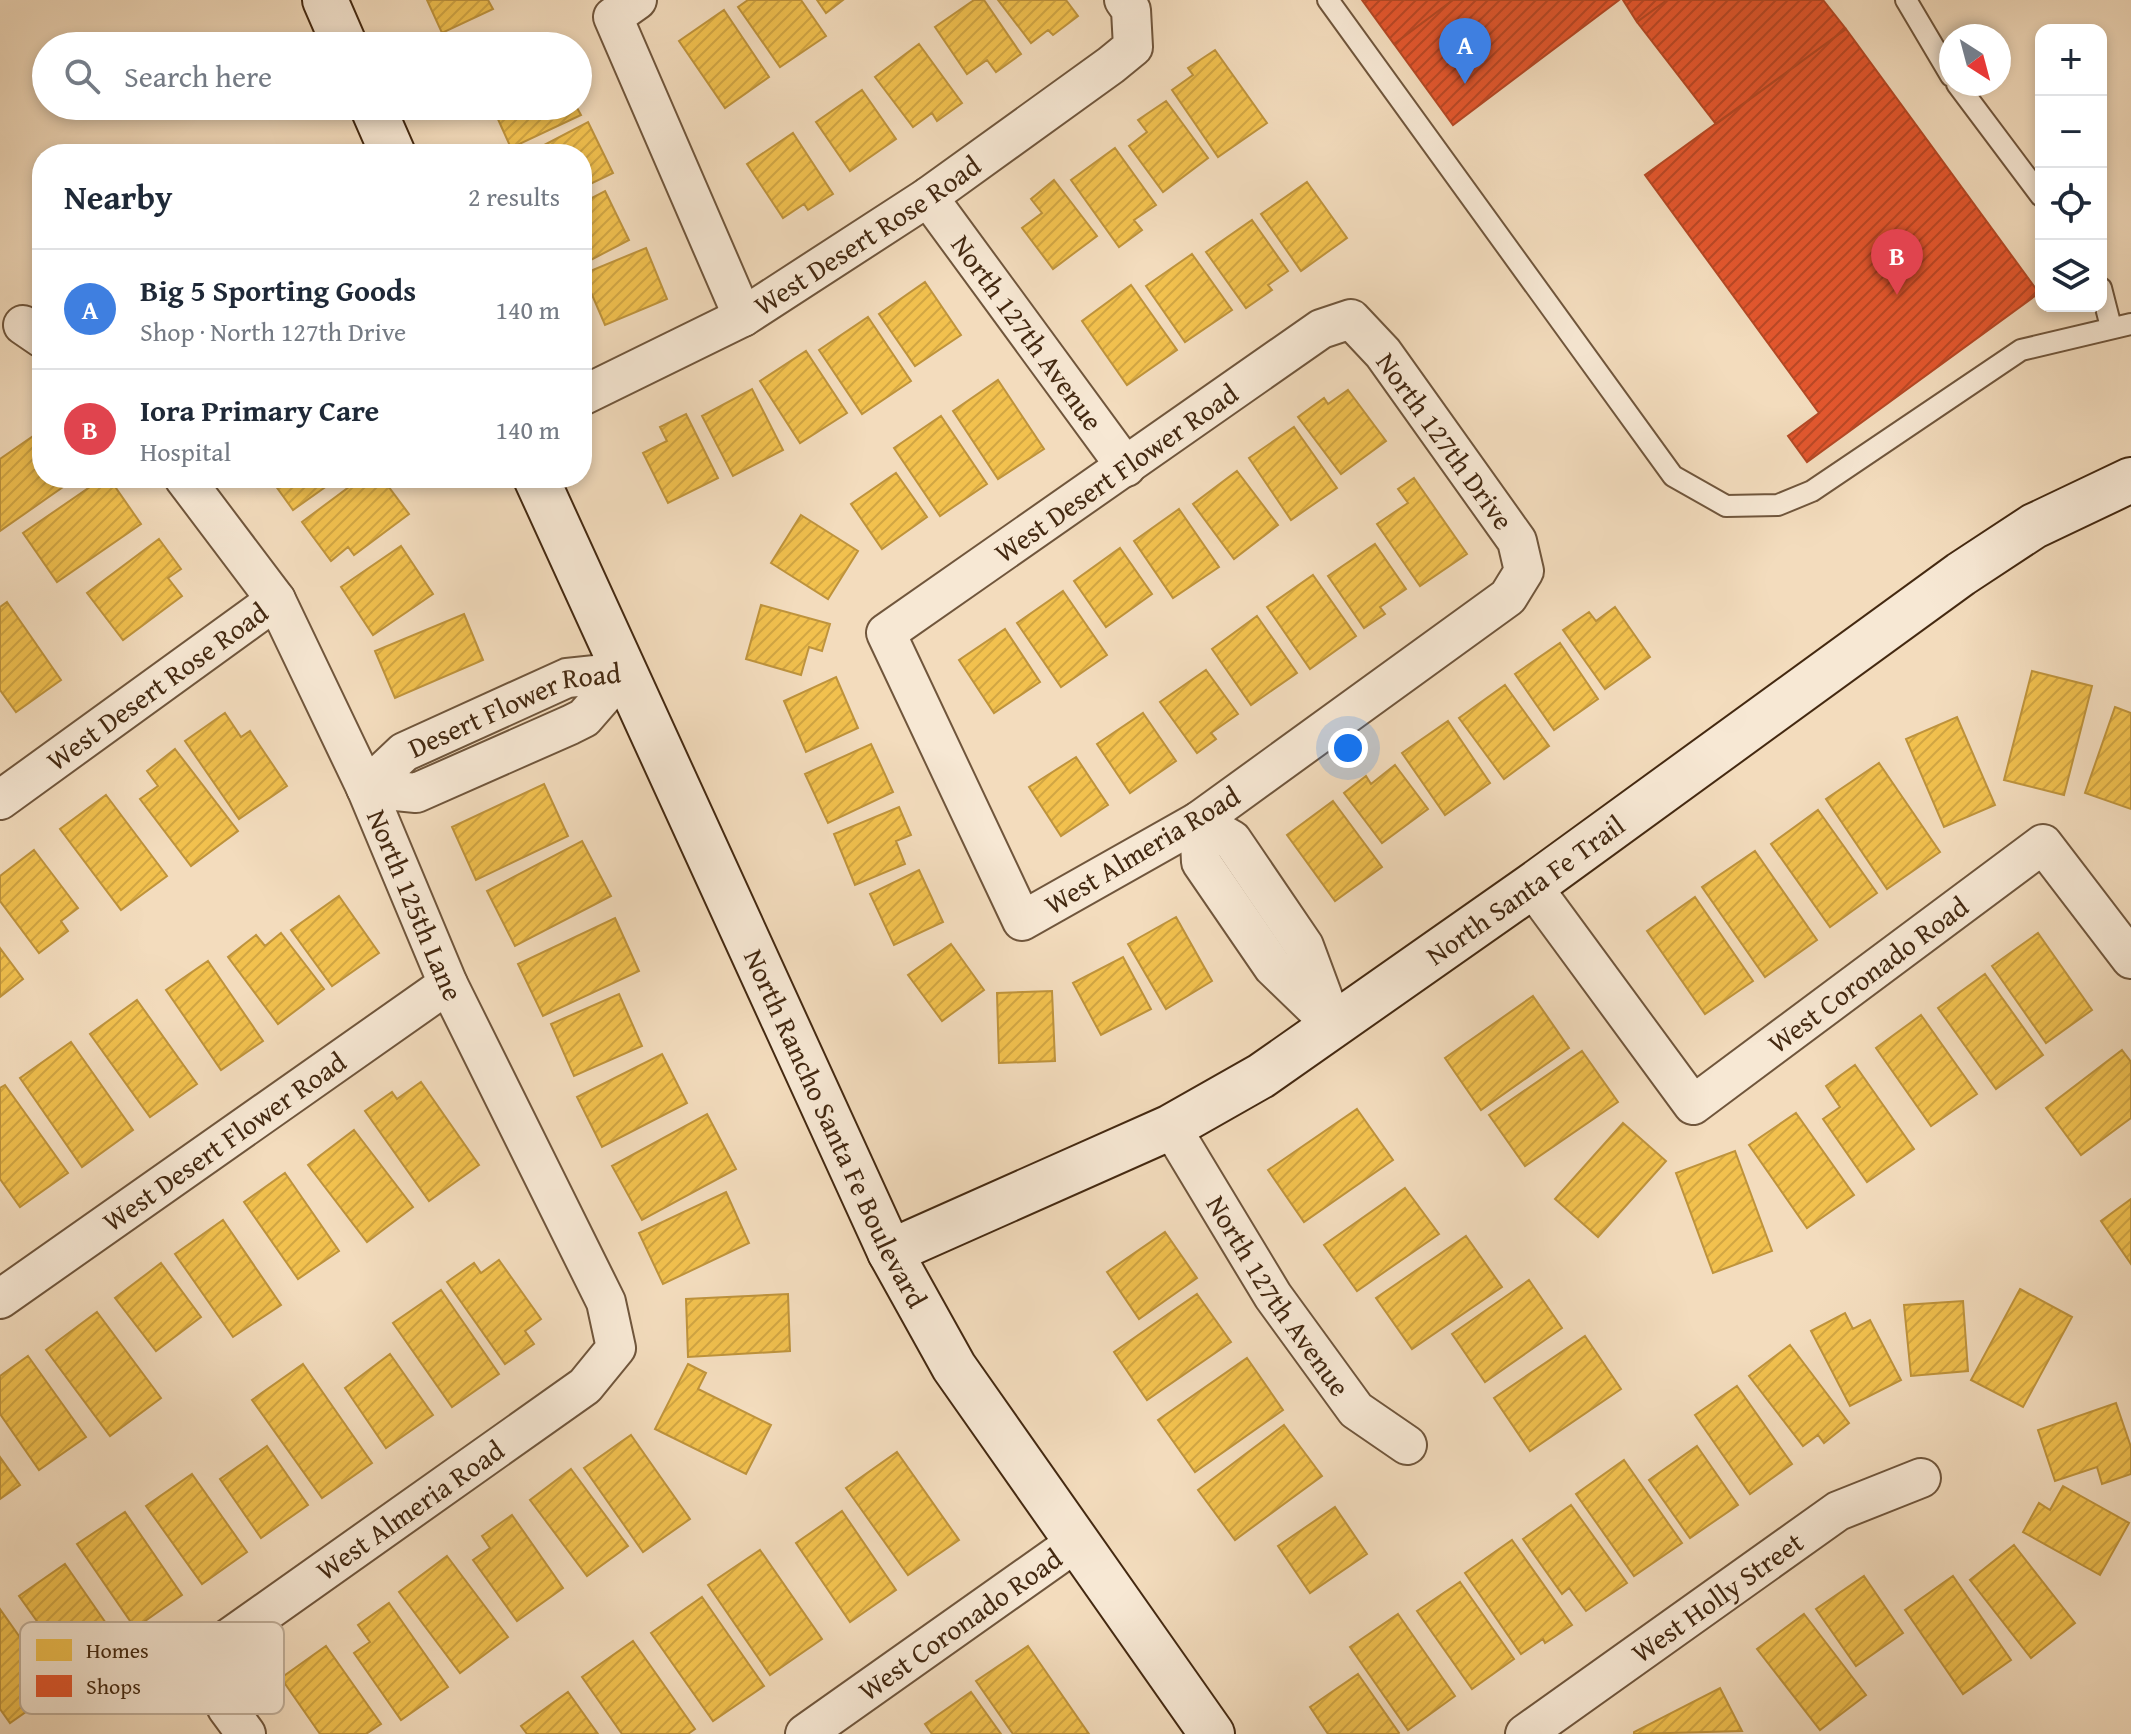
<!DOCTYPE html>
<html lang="en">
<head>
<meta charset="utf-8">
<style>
  body { margin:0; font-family:"Gentium Book Plus",serif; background:#f2f2f3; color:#1f2937 }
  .controls { position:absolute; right:24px; top:24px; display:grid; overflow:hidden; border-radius:16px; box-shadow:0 4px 12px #0003 }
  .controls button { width:72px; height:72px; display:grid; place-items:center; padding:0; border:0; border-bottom:2px solid #e0e1e3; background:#fff; color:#1f2937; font:40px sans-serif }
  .compass { position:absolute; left:1939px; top:24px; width:72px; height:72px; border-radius:50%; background:#fff; box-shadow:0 4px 12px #0003; rotate:144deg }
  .you { position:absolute; left:1348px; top:748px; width:28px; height:28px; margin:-20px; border:6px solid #fff; border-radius:50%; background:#1a73e8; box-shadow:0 0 0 12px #1a73e833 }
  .badge { display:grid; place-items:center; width:52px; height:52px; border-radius:50%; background:#111827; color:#fff; font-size:26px; font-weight:700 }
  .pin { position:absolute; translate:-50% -66px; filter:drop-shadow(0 2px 4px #0008) }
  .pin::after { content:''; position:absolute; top:42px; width:28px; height:24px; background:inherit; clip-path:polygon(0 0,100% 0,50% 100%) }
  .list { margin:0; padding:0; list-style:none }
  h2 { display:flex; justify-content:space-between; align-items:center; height:104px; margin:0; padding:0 32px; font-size:34px }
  h2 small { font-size:26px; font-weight:400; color:#747a83 }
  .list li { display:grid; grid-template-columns:52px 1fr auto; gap:24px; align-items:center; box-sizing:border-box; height:120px; padding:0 32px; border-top:2px solid #e0e1e3 }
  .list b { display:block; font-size:30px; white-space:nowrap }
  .list p { margin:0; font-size:26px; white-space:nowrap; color:#747a83 }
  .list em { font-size:26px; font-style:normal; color:#747a83 }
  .icon { flex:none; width:44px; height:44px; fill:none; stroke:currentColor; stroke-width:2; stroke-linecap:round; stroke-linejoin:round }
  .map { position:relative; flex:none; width:2131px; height:1734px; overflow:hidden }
  .search { position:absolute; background:#fff; box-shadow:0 4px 12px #0003; left:32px; top:32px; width:560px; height:88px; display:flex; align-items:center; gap:20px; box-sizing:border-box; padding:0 28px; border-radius:44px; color:#747a83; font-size:30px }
  .panel { position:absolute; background:#fff; box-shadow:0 4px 12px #0003; left:32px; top:144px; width:560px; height:344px; border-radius:32px }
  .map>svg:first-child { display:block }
</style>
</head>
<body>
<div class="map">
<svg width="2131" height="1734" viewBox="0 0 2131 1734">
  <defs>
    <pattern id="homes-hatch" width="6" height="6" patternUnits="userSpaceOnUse" patternTransform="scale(2)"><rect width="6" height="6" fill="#f2c14e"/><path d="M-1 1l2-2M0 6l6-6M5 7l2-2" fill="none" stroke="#d1a643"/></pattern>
    <pattern id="shops-hatch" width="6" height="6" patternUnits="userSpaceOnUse" patternTransform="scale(2)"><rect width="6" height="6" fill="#e4572e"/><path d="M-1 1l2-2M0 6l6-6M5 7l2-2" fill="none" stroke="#ba4826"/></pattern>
  </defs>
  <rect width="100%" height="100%" fill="#f3dcbd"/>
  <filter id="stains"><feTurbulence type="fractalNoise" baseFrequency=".0025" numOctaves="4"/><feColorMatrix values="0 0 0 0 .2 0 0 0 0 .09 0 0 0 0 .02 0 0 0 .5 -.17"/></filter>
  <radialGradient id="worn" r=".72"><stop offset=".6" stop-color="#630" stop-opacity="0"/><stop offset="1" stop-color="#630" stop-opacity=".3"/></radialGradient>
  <path fill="url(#homes-hatch)" stroke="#be933c" stroke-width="2" d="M427,0h61l5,9 -51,24z
    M748,0h53l25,36 -46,31 -42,-60z
    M817,0h26l-17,13z
    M974,0h10l37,54 -25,18 -9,-12 -20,14 -32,-47z
    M998,0h68l12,16 -25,19 -5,-5 -17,13z
    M724,10l45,67 -44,31 -46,-67z
    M919,44l43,59 -25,18 -5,-8 -19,14 -38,-50z
    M1215,50l52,73 -49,34 -46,-67 21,-15 -5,-7z
    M862,90l34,49 -46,32 -34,-49z
    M1166,101l42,57 -45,34 -34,-46 18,-14 -9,-12z
    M492,106h84l5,9 -70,33z
    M588,122l25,51 -31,15v-34h-55z
    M793,133l40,61 -25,16 -4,-6 -21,14 -36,-54z
    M1115,148l41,57 -22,15 8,10 -23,17 -48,-67z
    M1054,180l43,56 -44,33 -31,-41 20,-15 -11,-14z
    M1307,182l40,56 -46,33 -40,-57z
    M605,191l24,49 -46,24 -1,-61z
    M1252,220l36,51 -20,14 4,5 -26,18 -40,-56z
    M646,248l21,51 -62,26 -22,-51z
    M1192,254l40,56 -47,32 -39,-56z
    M925,282l36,53 -46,31 -36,-52z
    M1131,285l46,65 -50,35 -45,-64z
    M868,317l43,64 -49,33 -43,-64z
    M806,351l41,62 -47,30 -40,-62z
    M998,380l46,69 -46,30 -45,-68z
    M752,389l31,61 -50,26 -31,-60z
    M1348,390l38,51 -45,33 -43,-57 26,-19 4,6z
    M686,414l32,64 -50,25 -25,-50 24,-12 -7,-14z
    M941,416l46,68 -47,32 -46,-68z
    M1294,427l43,61 -46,32 -42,-62z
    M42,430v48h15l6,9 -63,44v-72z
    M1237,471l41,54 -44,34 -41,-55z
    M896,473l31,44 -45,32 -31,-45z
    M103,478h6l32,46 -84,58 -34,-49z
    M270,478h68l-45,32z
    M361,478h21l27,36 -55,41 -6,-8 -17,14 -29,-39z
    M1414,478l53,76 -47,32 -43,-62 31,-21 -10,-14z
    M1179,509l40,58 -46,31 -39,-57z
    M801,515l57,36 -30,48 -57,-36z
    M159,539l22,30 -13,9 14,18 -59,44 -36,-47z
    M1375,544l31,45 -26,18 5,7 -21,14 -36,-52z
    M401,546l32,48 -60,41 -32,-48z
    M1120,548l32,46 -46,33 -32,-46z
    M1313,575l43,61 -46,33 -43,-62z
    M1063,591l44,64 -46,32 -44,-64z
    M7,602l54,78 -45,32 -16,-22v-83z
    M761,605l69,19 -8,27 -13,-4 -8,28 -55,-16z
    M1615,607l35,50 -45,32 -42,-59 26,-18 7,9z
    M464,614l19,46 -88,38 -20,-47z
    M1257,616l40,57 -46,32 -39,-56z
    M1005,629l35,53 -46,31 -35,-53z
    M1560,643l38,56 -44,31 -39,-56z
    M1206,670l32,44 -27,19 5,6 -19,14 -37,-51z
    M2032,671l60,15 -28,109 -60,-15z
    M836,677l22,51 -52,24 -22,-51z
    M1505,685l44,61 -45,33 -45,-61z
    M2115,707l16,6v96l-46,-16z
    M225,713l16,24 9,-6 37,55 -48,33 -54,-78z
    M1143,713l33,48 -46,32 -33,-49z
    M1957,717l38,88 -51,22 -38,-88z
    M1448,721l42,62 -45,32 -43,-62z
    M871,744l22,48 -65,31 -23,-49z
    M175,749l63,82 -47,35 -51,-67 18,-13 -11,-15z
    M1076,757l32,48 -47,31 -32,-49z
    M1879,763l61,89 -53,37 -61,-90z
    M1395,765l33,44 -46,34 -38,-50 22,-17 5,8z
    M544,784l24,52 -92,44 -24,-53z
    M106,795l61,81 -46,34 -61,-81z
    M1333,801l49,66 -47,34 -48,-66z
    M899,807l12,28 -15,6 9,23 -50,21 -21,-51z
    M1818,810l59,83 -47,34 -59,-83z
    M582,841l29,55 -96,50 -28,-55z
    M34,850l44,58 -17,13 7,10 -29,22 -39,-52v-25z
    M1755,851l62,89 -52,37 -63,-90z
    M919,870l24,52 -49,23 -24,-51z
    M339,896l40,57 -47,33 -41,-56z
    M1695,897l58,84 -48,33 -58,-83z
    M1176,917l36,64 -46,28 -38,-65z
    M615,918l24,53 -96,45 -25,-52z
    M281,933l43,56 -46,35 -50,-67 28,-22 9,11z
    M2038,933l54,77 -46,33 -54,-77z
    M951,944l33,46 -42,31 -34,-46z
    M0,948l23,31 -23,18z
    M1123,957l28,52 -50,26 -28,-52z
    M208,961l55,80 -42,29 -55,-80z
    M1985,974l58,81 -47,34 -58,-81z
    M1052,991l3,70 -56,2 -2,-70z
    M619,994l23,52 -68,30 -23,-52z
    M1533,996l36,52 -88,62 -36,-52z
    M137,1000l60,84 -47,33 -60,-83z
    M1921,1015l56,79 -46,32 -55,-78z
    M71,1042l62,88 -51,37 -62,-89z
    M2122,1050l9,12v56l-50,37 -35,-47z
    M1582,1051l36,51 -93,64 -36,-51z
    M662,1054l25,49 -85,44 -25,-50z
    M1855,1065l59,84 -47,33 -44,-63 17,-12 -14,-21z
    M421,1082l58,83 -50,36 -64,-90 27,-19 5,7z
    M5,1085l63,88 -48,34 -20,-28v-91z
    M1357,1109l36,51 -89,62 -36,-52z
    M1796,1113l58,82 -47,33 -58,-83z
    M707,1114l29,55 -94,51 -30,-54z
    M1623,1123l43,38 -68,76 -43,-38z
    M354,1130l59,77 -46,35 -59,-77z
    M1735,1151l37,100 -59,22 -37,-100z
    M285,1173l54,78 -41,28 -54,-77z
    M1405,1188l34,46 -82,57 -33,-46z
    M726,1192l23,51 -86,41 -24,-51z
    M2131,1199v65l-30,-43z
    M223,1220l58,85 -48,32 -58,-83z
    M1165,1232l32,46 -58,41 -32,-47z
    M1466,1236l36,51 -90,62 -36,-51z
    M499,1260l42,59 -16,12 9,13 -29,20 -58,-82 27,-19 7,10z
    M161,1263l40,54 -45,34 -41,-53z
    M1529,1280l33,48 -77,54 -33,-48z
    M2020,1289l52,28 -49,90 -52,-27z
    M441,1290l58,84 -47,33 -59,-84z
    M788,1294l2,57 -102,6 -2,-58z
    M1197,1294l34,48 -84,58 -33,-48z
    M1963,1301l5,70 -57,5 -7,-71z
    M97,1312l64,86 -51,38 -64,-86z
    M1845,1313l8,16 17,-9 31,60 -51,26 -39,-75z
    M1585,1336l36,53 -91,62 -36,-53z
    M1790,1345l59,78 -25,20 -6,-8 -15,11 -54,-70z
    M390,1354l43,61 -47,33 -41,-60z
    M28,1356l58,81 -47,33 -39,-56v-38z
    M1247,1358l36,52 -88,62 -37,-52z
    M303,1364l69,99 -50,35 -70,-98z
    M688,1364l18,9 -8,16 73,36 -25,49 -91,-45z
    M1737,1386l55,78 -42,30 -55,-79z
    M2116,1403l15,44v27l-29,10 -5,-17 -42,14 -17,-51z
    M1284,1425l38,51 -87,64 -37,-50z
    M631,1435l59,84 -47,33 -59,-84z
    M267,1446l41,59 -47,33 -41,-59z
    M1697,1446l41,59 -48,33 -41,-58z
    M897,1452l62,88 -51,35 -62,-87z
    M0,1457l20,28 -20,14z
    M1624,1460l58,83 -48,33 -58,-82z
    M571,1469l57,77 -41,30 -57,-76z
    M192,1474l55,78 -45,32 -56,-78z
    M2063,1486l66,37 -29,52 -77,-43 16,-29 11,7z
    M1571,1505l56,78 -41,28 -17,-23 -7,6 -39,-55z
    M1335,1507l32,47 -57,39 -32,-47z
    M842,1511l54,79 -46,32 -54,-79z
    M125,1512l57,83 -47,33 -58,-84z
    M512,1515l51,73 -46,33 -44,-61 17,-12 -8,-12z
    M1512,1540l60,85 -27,18 -2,-4 -22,15 -56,-81z
    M2014,1545l61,78 -44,35 -61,-78z
    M760,1550l62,89 -52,36 -62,-90z
    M447,1556l61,81 -48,36 -61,-81z
    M65,1564l54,78 -45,31 -55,-77z
    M1864,1576l39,57 -47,33 -40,-57z
    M1953,1576l58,84 -48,34 -58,-84z
    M1460,1582l54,77 -42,30 -55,-78z
    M702,1597l62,89 -51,35 -62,-88z
    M389,1603l59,84 -47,33 -47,-67 16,-11 -12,-17z
    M0,1609l57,81 -47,33 -10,-14z
    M1398,1614l57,82 -47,34 -58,-83z
    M1804,1614l62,81 -46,35 -63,-81z
    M633,1641l62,88 -7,5h-66l-40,-57z
    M326,1646l55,78 -15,10h-46l-39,-56z
    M1028,1646l61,88h-76l-37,-53z
    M1358,1674l41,59 -1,1h-70l-18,-27z
    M1720,1688l22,43 -108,3v-2z
    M568,1692l30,42h-71l-6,-8z
    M971,1692l30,42h-69l-7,-10z"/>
  <path fill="url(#shops-hatch)" stroke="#b44925" stroke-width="2" d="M1362,0h91l-59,44z
    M1453,0h166l-166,125 -59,-81z
    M1623,0h44l-30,22z
    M1667,0h156l23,29 -130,95 -79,-102z
    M1846,29l193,264 -232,169 -19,-26 31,-23 -174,-238z"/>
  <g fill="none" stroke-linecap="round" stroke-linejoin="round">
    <defs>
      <path id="lane" d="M1328,0l345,476 53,30 52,-1 34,-14 209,-141 110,-26
        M1906,0l45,76
        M1957,84l84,112
        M2101,288l10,39"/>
      <g id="street">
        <path d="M637,0l-24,17 130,300"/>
        <path id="s1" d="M928,197l198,270"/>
        <path d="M1351,319l32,34 134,188 7,30 -16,26 -309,224 -177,100 -136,-288 435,-304z"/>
        <path d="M23,325l19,13"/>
        <path id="s2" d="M582,396l161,-79 185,-120 183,-132 22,-18 -2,-37 -7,-10"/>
        <path id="s3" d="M184,478l92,122 90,188 82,196 158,318 10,46 -31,38 -360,255 -14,35 16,32 19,26"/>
        <path d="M366,788l50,5 154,-68 14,-7 40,-46"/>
        <path id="s4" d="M366,788l38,-36 163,-74 57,-6"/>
        <path id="s5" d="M0,800l276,-200"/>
        <path d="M1199,821l2,41 72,105 61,59"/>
        <path d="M1199,821l33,19 72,106 26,70"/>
        <path id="s6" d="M1532,886l161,219 350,-261 88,115"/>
        <path id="s7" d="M1171,1127l102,169 83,114 51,35"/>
        <path id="s8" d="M0,1299l448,-315"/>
        <path id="s9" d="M805,1734l270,-191"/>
        <path id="s10" d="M1525,1734l313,-223 83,-33"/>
      </g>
      <g id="secondary">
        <path d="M325,0l20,46"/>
        <path d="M372,106l21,48"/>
        <path id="s11" d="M536,478l354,774 64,115 258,367"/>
        <path id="s12" d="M890,1252l281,-125 90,-51 271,-190 429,-312 73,-48 97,-46"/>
      </g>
    </defs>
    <use href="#lane" stroke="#70563c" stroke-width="24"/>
    <use href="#street" stroke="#70563c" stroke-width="42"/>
    <use href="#secondary" stroke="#442911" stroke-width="48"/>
    <use href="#lane" stroke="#f7e8d4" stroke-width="20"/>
    <use href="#street" stroke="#f7e8d4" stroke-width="38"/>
    <use href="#secondary" stroke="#f7e8d4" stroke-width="44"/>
  </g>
  <g text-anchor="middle" stroke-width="8" stroke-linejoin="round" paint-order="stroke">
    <g font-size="28" fill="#442911" stroke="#f7e8d4">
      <text dy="10" stroke="none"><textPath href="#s2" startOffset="328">West Desert Rose Road</textPath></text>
      <text dy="10" stroke="none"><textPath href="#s1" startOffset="168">North 127th Avenue</textPath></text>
      <text transform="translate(1445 441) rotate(54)" y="10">North 127th Drive</text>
      <text transform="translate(1116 473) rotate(-35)" y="10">West Desert Flower Road</text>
      <text dy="10" stroke="none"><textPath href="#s5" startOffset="194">West Desert Rose Road</textPath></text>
      <text dy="10" stroke="none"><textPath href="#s4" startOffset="172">Desert Flower Road</textPath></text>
      <text transform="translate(1142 850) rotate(-31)" y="10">West Almeria Road</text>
      <text dy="10" stroke="none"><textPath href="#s12" startOffset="734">North Santa Fe Trail</textPath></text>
      <text dy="10" stroke="none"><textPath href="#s3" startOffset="488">North 125th Lane</textPath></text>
      <text dy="10" stroke="none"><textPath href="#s6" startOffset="490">West Coronado Road</textPath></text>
      <text dy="10" stroke="none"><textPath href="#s11" startOffset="716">North Rancho Santa Fe Boulevard</textPath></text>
      <text dy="10" stroke="none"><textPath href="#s8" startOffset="274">West Desert Flower Road</textPath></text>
      <text dy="10" stroke="none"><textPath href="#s7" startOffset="200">North 127th Avenue</textPath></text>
      <text transform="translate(410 1510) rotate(-35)" y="10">West Almeria Road</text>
      <text dy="10" stroke="none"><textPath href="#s10" startOffset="236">West Holly Street</textPath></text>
      <text dy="10" stroke="none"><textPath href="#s9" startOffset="190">West Coronado Road</textPath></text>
    </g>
  </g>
  <rect x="20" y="1622" width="264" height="92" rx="12" fill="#f7e8d4" stroke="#c1af9a" stroke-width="2"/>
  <rect x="36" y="1639" width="36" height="22" fill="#f2c14e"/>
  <rect x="36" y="1675" width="36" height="22" fill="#e4572e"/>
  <g font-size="22" fill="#442911">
    <text x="86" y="1658">Homes</text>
    <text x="86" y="1694">Shops</text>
  </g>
  <rect width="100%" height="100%" filter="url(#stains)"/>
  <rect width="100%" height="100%" fill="url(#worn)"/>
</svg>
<div class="controls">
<button>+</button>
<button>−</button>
<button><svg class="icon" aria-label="locate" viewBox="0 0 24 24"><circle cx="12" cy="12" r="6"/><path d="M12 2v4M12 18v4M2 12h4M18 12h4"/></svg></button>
<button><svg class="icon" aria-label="layers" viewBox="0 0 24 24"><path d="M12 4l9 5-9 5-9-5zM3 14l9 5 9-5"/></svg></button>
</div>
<svg class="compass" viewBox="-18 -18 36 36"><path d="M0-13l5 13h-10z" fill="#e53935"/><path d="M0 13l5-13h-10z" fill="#747a83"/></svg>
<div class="you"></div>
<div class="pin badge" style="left:1465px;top:84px;background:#3f7fe0">A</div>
<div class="pin badge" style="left:1897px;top:295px;background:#e0444e">B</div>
<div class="search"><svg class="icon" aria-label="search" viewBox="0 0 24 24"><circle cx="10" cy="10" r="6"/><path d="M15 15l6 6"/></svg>Search here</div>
<section class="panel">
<h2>Nearby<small>2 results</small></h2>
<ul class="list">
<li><span class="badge" style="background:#3f7fe0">A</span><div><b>Big 5 Sporting Goods</b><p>Shop · North 127th Drive</p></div><em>140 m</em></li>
<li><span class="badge" style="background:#e0444e">B</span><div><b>Iora Primary Care</b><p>Hospital</p></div><em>140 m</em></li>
</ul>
</section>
</div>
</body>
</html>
